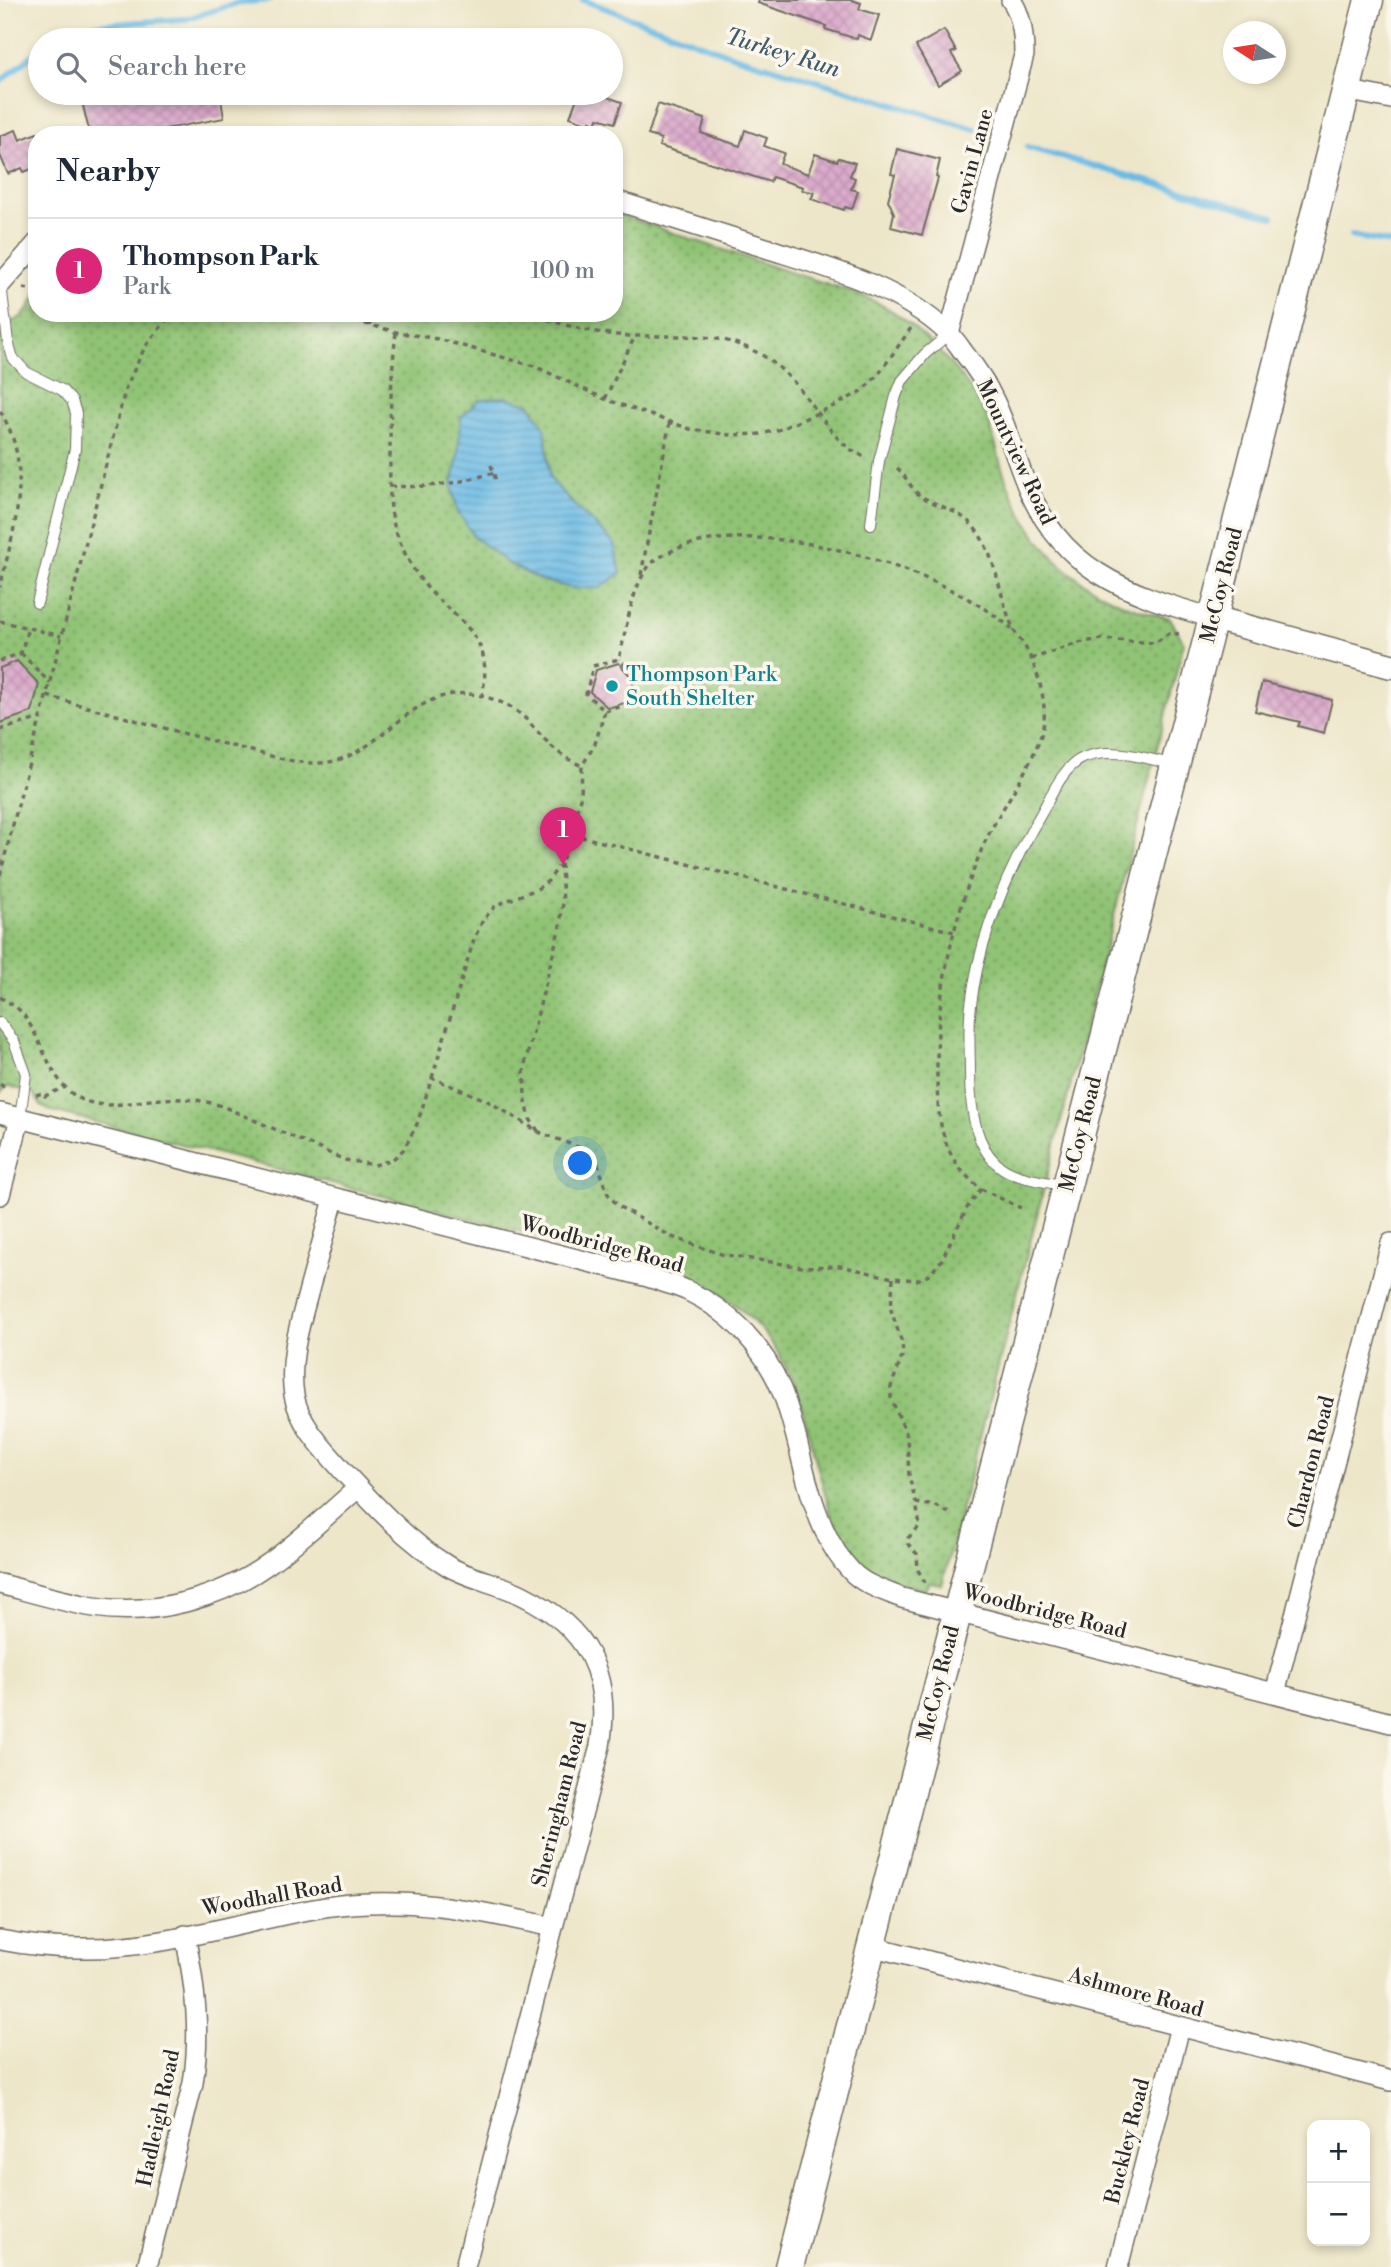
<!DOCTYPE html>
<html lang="en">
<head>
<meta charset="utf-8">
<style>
  body { margin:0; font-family:"Libre Bodoni",serif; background:#f6f6f7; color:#1f2937 }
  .controls { position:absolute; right:21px; bottom:21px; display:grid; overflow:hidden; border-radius:14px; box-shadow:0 4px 10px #0003 }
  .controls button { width:63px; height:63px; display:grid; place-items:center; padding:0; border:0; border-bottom:2px solid #e0e1e3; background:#fff; color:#1f2937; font:35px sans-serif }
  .compass { position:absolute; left:1223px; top:21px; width:63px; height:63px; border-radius:50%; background:#fff; box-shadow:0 4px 10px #0003; rotate:282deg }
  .you { position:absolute; left:581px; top:1164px; width:24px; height:24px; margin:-18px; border:5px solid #fff; border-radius:50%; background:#1a73e8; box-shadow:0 0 0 10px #1a73e833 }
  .badge { display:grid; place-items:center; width:46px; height:46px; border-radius:50%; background:#db2777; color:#fff; font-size:23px; font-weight:700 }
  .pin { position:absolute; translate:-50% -58px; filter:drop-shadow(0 2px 4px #0008) }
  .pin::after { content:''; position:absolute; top:37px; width:24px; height:21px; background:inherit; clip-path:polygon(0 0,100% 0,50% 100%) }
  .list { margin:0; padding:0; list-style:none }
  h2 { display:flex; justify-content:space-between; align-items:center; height:91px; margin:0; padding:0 28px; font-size:30px }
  h2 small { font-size:23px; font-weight:400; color:#747a83 }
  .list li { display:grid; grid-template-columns:46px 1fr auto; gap:21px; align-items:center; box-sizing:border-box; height:105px; padding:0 28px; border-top:2px solid #e0e1e3 }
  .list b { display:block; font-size:26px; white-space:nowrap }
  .list p { margin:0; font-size:23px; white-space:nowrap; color:#747a83 }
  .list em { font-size:23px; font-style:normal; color:#747a83 }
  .icon { flex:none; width:38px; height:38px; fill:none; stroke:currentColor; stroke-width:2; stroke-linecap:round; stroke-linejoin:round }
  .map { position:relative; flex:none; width:1391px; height:2267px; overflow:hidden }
  .search { position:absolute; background:#fff; box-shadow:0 4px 10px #0003; left:28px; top:28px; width:595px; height:77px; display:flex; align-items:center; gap:18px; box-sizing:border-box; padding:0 24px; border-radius:38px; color:#747a83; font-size:26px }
  .panel { position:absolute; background:#fff; box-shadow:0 4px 10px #0003; left:28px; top:126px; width:595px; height:196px; border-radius:28px }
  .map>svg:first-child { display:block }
</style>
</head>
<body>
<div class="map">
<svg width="1391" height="2267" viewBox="0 0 1391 2267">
  <defs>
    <pattern id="park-dots" width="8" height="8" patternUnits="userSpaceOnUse" patternTransform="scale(1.75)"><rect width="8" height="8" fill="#90c374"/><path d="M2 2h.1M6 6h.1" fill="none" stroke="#769f5f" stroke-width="1.8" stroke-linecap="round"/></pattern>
    <pattern id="water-rules" width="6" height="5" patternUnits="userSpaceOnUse" patternTransform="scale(1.75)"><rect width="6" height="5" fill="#6bbbe5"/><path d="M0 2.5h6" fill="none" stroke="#5898ba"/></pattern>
    <pattern id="building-cross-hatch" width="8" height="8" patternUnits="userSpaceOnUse" patternTransform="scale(1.75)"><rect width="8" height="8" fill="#daaaca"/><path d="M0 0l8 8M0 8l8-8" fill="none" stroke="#bb92ae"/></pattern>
  </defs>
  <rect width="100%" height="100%" fill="#fbf7ec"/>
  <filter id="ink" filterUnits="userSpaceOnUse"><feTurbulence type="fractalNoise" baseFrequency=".0143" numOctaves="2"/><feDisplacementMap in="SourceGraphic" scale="14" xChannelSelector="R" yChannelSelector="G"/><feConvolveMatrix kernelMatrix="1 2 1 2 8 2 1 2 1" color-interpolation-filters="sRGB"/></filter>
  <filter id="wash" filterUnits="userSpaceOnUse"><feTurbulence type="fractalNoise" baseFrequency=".00686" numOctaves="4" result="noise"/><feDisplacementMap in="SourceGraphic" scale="28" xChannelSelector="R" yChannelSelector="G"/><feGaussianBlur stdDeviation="1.57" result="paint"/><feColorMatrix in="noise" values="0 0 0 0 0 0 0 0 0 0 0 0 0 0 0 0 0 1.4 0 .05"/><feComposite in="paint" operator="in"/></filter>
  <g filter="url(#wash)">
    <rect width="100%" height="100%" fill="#ede6c9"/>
    <path fill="url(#park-dots)" stroke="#5e7750" stroke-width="2" d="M614,213c58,20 115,39 172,58 42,14 92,24 126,55 28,24 54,52 72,85 11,21 13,48 23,71 30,76 82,119 163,136l14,25 -242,942 -13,-3 -4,8c-28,-7 -59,-17 -78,-42 -16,-23 -21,-53 -29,-80 -8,-30 -15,-63 -28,-92 -24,-55 -69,-89 -125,-107l-616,-159 -8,-4 -8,-13 -25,-7 -8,7v-769c22,-2 28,-12 37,-31v20h577z"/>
    <path fill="url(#water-rules)" stroke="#4b7388" stroke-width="2" d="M503,397l27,7 15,24 5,50 17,20 47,45 7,30 -21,15h-28l-32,-8 -33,-17 -33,-26 -17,-27 -5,-25 6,-28 3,-40 18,-17z"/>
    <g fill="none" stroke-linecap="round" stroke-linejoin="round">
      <path stroke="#6bbbe5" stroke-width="6" d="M583,0l151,56 241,73
        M53,40l41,-15 92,-6 52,-16 31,-3
        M0,82l40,-33
        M1027,147l246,70
        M1351,236l40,7"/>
    </g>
    <g id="blocks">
      <path fill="url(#building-cross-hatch)" d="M759,0h93l9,3 -2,6 20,6 -8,25 -13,-5 -1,4 -32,-10 1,-3 -68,-23z
        M944,30l12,21 -5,2 11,18 -24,14 -22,-39z
        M80,93h140l4,25 -90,17h-44z
        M579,93h17l26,9 -7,21 -17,-5 -2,6 -6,-3 -1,3 -19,-7z
        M658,104l47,15 -4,14 39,13 5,-16 22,8 -3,8 20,7 -4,11 28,10 7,-20 22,7 2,-3 16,5 -5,13 5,2 -4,11 7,2 -6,18 -7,-2 -1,3 -33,-11 3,-6 -12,-3 1,-3 -31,-10 -2,5 -111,-36 2,-7 -13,-4z
        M16,130l4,10 17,-7v34l-13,5 -2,-4 -14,6 -8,-19v-19z
        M897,149l43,11 -4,17 2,1 -16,57 -31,-8 3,-14 -6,-13 7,-25 -4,-1z
        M17,661l22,23 -7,28 -32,11v-55z
        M619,663l15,17 -6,22 -20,6 -18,-16 6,-22z
        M1262,682l70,18 -8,33 -26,-7 2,-4 -45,-11z"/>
    </g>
  </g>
  <g filter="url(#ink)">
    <use href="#blocks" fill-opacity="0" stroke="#6f6c62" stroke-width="2"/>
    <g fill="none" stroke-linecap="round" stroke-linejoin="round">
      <defs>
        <path id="service" d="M1,284l7,58 5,16 13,14 36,18 10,11 4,12 -1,36 -38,154
          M871,524l8,-63 17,-65 6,-15 23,-27 24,-20
          M0,1023l14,18 12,33 -6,44
          M1066,1186c-22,-5 -54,-7 -70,-23 -22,-20 -26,-61 -26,-89 0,-23 -2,-47 1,-69 8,-69 36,-133 71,-193 10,-18 21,-45 41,-54 27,-12 61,0 88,6"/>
        <path id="minor" d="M1345,90l46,9
          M614,200c51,16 101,32 152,48 63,20 132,38 181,84 7,6 12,14 17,21 34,42 41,75 59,123 35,94 102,117 190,142
          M1,284l36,-41
          M949,334l75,-279c0,-19 -2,-40 -13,-55
          M0,1113l648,164c13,5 28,8 40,14 42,20 75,55 93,98 12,29 18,62 26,92 9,32 21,66 44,90 13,14 34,20 51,27l489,125
          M0,1195l20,-77
          M334,1199c-8,29 -16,58 -24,87 -9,35 -22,72 -16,109 5,29 29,53 48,75 32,35 65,71 106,96 22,13 50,17 74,29 65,32 90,79 78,151l-135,521
          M0,1584c31,8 63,18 94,23 60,9 125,-8 174,-43 32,-23 61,-51 90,-76
          M1275,1693l116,-450
          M0,1940c26,5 52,8 79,8 81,2 167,-28 246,-41 78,-12 152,3 227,20
          M871,1946l520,135
          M147,2267l46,-184c8,-51 2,-98 -8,-148
          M1118,2267l62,-240"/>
        <path id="tertiary" d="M1213,618l178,48"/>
        <path id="secondary" d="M789,2267l424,-1649 156,-618"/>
      </defs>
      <use href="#service" stroke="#6f6c62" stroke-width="12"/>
      <use href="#minor" stroke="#6f6c62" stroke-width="22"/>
      <use href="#tertiary" stroke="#6f6c62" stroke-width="27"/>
      <use href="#secondary" stroke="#6f6c62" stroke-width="31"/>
      <path stroke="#6f6c62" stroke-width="3.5" stroke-dasharray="5 5" stroke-linecap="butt" d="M23,288l14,2
        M326,313l70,19 42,7 96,27 71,33 85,30 40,6 31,-1 17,-4 56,-24 28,-15 16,-16 33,-47
        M528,313c34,12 70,22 105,23 43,1 82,-5 121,15 22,10 41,31 55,50 17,22 30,46 56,56
        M370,326l1,-13
        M396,333c-5,41 -6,82 -6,124 0,24 -2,51 6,75 8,22 19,43 35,60 34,35 63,46 51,104
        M605,399l30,-63
        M0,411c35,56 14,117 0,176
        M491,465l5,16
        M390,486c42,2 64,-2 103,-13
        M641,575l29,-154
        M0,621l61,15
        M21,653l29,30
        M1031,659l47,-16 24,-4 53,4 14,-10 10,1
        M0,661l21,-8 7,-25
        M47,696c63,17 126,35 189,51 26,6 56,17 83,16 68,-2 93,-94 176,-63 32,11 37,30 60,49 8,8 17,12 27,17
        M605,711l25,-7 8,-27 -19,-18
        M0,730l41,-12
        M571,834l383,98
        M0,875l126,-488 19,-40 27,-34
        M0,997c7,5 16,9 22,16 19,23 27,65 52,82 28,19 58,5 89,4 20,-1 40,1 59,7l123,54 30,5 18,-6 11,-10 13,-25 15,-46 54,22 53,32 49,19 8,7 12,36 10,12 54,31 49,17 81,13 39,-1 52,12 24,2 12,-5 12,-14 26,-53 14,-19c-11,-9 -21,-19 -28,-31 -16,-29 -16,-61 -16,-93 0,-76 17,-151 47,-221 16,-36 56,-87 60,-123 2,-25 -8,-55 -20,-76 -3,-5 -7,-9 -9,-13 -17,-34 -17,-79 -44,-108 -13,-14 -35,-18 -50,-28 -12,-8 -16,-24 -28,-31
        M432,1078l42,-139 9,-19 13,-15 41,-16 11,-8 11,-15
        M0,1084l8,6
        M36,1095l7,-2 2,3 20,-9
        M538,1131l-8,-12 -5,-22 -1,-29 36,-142 3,-23 -2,-39 20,-69 1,-29 13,-22 10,-33 -19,-17 7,-28 26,-7c7,-27 13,-76 32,-95 7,-7 15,-10 23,-14 86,-38 273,19 340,81
        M981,1189l40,19
        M893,1278l-2,32 11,33 1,11 -12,33v11l16,38 2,40 7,27
        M925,1583l-7,-13 -1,-16 -9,-10v-6l12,-12 -4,-23 20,3 15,8"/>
      <use href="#service" stroke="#fff" stroke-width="10"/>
      <use href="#minor" stroke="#fff" stroke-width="19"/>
      <use href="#tertiary" stroke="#fff" stroke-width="24"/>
      <use href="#secondary" stroke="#fff" stroke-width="28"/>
    </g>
  </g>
  <circle fill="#0f9aa8" stroke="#fbf7ec" stroke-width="2.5" cx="612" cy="686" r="7"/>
  <g text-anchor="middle" stroke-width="7" stroke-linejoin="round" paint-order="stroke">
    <g font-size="21" fill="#2b2b2b" stroke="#fbf7ec">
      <text transform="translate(972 161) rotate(-75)" y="7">Gavin Lane</text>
      <text transform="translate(1016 452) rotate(65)" y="7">Mountview Road</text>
      <text transform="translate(1221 585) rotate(-76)" y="7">McCoy Road</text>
      <text transform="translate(1080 1134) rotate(-76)" y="7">McCoy Road</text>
      <text transform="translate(602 1244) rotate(15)" y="7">Woodbridge Road</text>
      <text transform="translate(1311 1462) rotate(-76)" y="7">Chardon Road</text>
      <text transform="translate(1045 1611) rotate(14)" y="7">Woodbridge Road</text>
      <text transform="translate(938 1683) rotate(-76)" y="7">McCoy Road</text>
      <text transform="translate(559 1804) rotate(-76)" y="7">Sheringham Road</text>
      <text transform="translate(272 1896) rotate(-10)" y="7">Woodhall Road</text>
      <text transform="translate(1136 1992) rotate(15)" y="7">Ashmore Road</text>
      <text transform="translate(158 2118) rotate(-78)" y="7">Hadleigh Road</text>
      <text transform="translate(1127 2141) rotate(-76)" y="7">Buckley Road</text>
    </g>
    <g font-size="21" fill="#0d838f" stroke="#fbf7ec" text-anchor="start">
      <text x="626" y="681">Thompson Park<tspan x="626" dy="24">South Shelter</tspan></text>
    </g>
    <g font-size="23" font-style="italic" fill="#415d6c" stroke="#fbf7ec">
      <text transform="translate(783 52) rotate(17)" y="8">Turkey Run</text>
    </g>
  </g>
</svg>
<div class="controls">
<button>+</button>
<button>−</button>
</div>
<svg class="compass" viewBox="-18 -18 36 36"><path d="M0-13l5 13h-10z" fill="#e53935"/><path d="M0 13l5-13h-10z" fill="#747a83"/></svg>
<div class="you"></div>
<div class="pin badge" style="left:563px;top:865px">1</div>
<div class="search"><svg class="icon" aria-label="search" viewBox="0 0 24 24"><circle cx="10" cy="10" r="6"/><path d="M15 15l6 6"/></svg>Search here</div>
<section class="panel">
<h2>Nearby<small></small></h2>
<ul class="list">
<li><span class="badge">1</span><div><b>Thompson Park</b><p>Park</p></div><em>100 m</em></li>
</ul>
</section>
</div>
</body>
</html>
